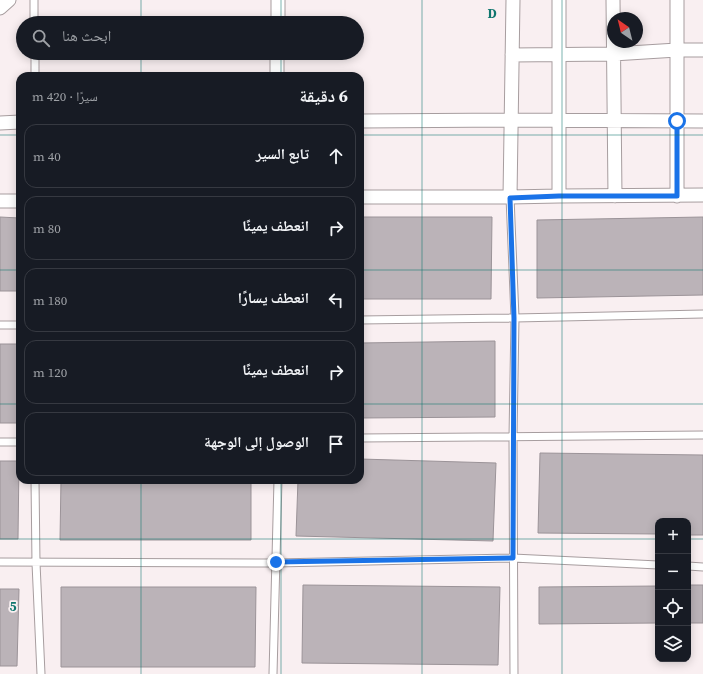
<!DOCTYPE html>
<html lang="ar">
<head>
<meta charset="utf-8">
<style>
  body { margin:0; font-family:"Source Serif 4","Noto Naskh Arabic",serif; background:#20242c; color:#f1f3f6; direction:rtl }
  .controls { position:absolute; right:12px; bottom:12px; display:grid; overflow:hidden; border-radius:8px; box-shadow:0 2px 10px #0003 }
  .controls button { width:36px; height:36px; display:grid; place-items:center; padding:0; border:0; border-bottom:1px solid #363941; background:#171b24; color:#f1f3f6; font:20px sans-serif }
  .compass { position:absolute; left:607px; top:12px; width:36px; height:36px; border-radius:50%; background:#171b24; box-shadow:0 2px 10px #0003; rotate:325deg }
  .stop { position:absolute; width:12px; height:12px; margin:-9px; border:3px solid #1a73e8; border-radius:50%; background:#fff }
  .stop.end { background:#1a73e8; border-color:#fff; box-shadow:0 1px 4px #0008 }
  .list { margin:0; padding:0; list-style:none }
  h2 { display:flex; justify-content:space-between; align-items:center; height:52px; margin:0; padding:0 16px; font-size:17px }
  h2 small { font-size:13px; font-weight:400; color:#9ea1a6 }
  .list li { display:grid; grid-template-columns:26px 1fr auto; gap:12px; align-items:center; box-sizing:border-box; height:64px; margin:0 8px 8px; padding:0 8px; border:1px solid #363941; border-radius:12px }
  .list b { display:block; font-size:15px; white-space:nowrap }
  .list em { font-size:13px; font-style:normal; color:#9ea1a6 }
  .icon { flex:none; width:22px; height:22px; fill:none; stroke:currentColor; stroke-width:2; stroke-linecap:round; stroke-linejoin:round }
  .map { position:relative; flex:none; width:703px; height:674px; overflow:hidden; direction:ltr }
  .search { position:absolute; background:#171b24; box-shadow:0 2px 10px #0003; left:16px; top:16px; width:348px; height:44px; display:flex; align-items:center; gap:10px; box-sizing:border-box; padding:0 14px; border-radius:22px; color:#9ea1a6; font-size:15px }
  .panel { position:absolute; background:#171b24; box-shadow:0 2px 10px #0003; left:16px; top:72px; width:348px; height:412px; border-radius:12px; direction:rtl }
  .map>svg:first-child { display:block }
</style>
</head>
<body>
<div class="map">
<svg width="703" height="674" viewBox="0 0 703 674">
  <rect width="100%" height="100%" fill="#f9eff1"/>
  <path fill="#bbb3b8" stroke="#9b9398" d="M0,217l19,1 -2,73h-17z
    M360,217h132l-1,82h-131z
    M703,217v78l-166,3v-78z
    M495,341v76l-135,1v-75z
    M0,344h18v79h-18z
    M540,453l163,2v80h-15v-14h-30v13l-120,-1z
    M360,459l136,4 -3,78 -197,-5 2,-56h62z
    M0,461h19l-1,78h-18z
    M61,480h190v60h-191z
    M303,585l197,2 -2,78 -196,-2z
    M688,585h15v38h-15z
    M658,586v37l-119,1v-37z
    M61,587h195l-1,80h-194z
    M0,589h19l-2,77h-17z"/>
  <g fill="none" stroke-linecap="round" stroke-linejoin="round">
    <defs>
      <path id="service" d="M34,0v23
        M35,53v23
        M510,197l5,121 -2,119 1,237
        M360,320l155,-2 188,-4
        M0,325h20
        M360,438l343,-3
        M0,442h20
        M35,480l1,83 5,111
        M0,562l276,1 237,-5 145,7
        M688,566l15,1
        M273,674l5,-194"/>
      <path id="minor" d="M613,0l2,196
        M677,0v196
        M0,8l9,-8
        M278,23v-23
        M512,55l101,-1 64,-4h26
        M277,76v-23
        M360,121l151,-1 192,1
        M0,123l20,-1
        M559,196v-196
        M360,197h150l49,-1 144,-1
        M510,197l3,-197
        M0,201h20"/>
    </defs>
    <use href="#service" stroke="#a79d9f" stroke-width="9"/>
    <use href="#minor" stroke="#a79d9f" stroke-width="15"/>
    <use href="#service" stroke="#fff" stroke-width="7"/>
    <use href="#minor" stroke="#fff" stroke-width="13"/>
  </g>
  <g fill="none" stroke-linecap="round" stroke-linejoin="round">
    <path stroke="#1a73e8" stroke-width="5" d="M276,562l237,-4 1,-240 -4,-120 49,-2h118v-75"/>
  </g>
  <path fill="none" stroke="#0f766e" stroke-width="1" stroke-opacity="0.55" d="M141,0v23M281,0v23M422,0v674M562,0v674M141,53v23M281,53v23M0,135h20M360,135h343M0,270h20M360,270h343M0,404h20M360,404h343M141,480v194M281,480v194M0,539h658M688,539h15"/>
  <g font-size="13" text-anchor="middle" font-weight="bold" fill="#0f766e" stroke="#f9eff1" stroke-width="3.5" stroke-linejoin="round" paint-order="stroke">
    <text x="492" y="18">D</text>
    <text x="13" y="611">5</text>
  </g>
</svg>
<div class="controls">
<button>+</button>
<button>−</button>
<button><svg class="icon" aria-label="locate" viewBox="0 0 24 24"><circle cx="12" cy="12" r="6"/><path d="M12 2v4M12 18v4M2 12h4M18 12h4"/></svg></button>
<button><svg class="icon" aria-label="layers" viewBox="0 0 24 24"><path d="M12 4l9 5-9 5-9-5zM3 14l9 5 9-5"/></svg></button>
</div>
<svg class="compass" viewBox="-18 -18 36 36"><path d="M0-13l5 13h-10z" fill="#e53935"/><path d="M0 13l5-13h-10z" fill="#9ea1a6"/></svg>
<div class="stop" style="left:677px;top:121px"></div>
<div class="stop end" style="left:276px;top:562px"></div>
<div class="search"><svg class="icon" aria-label="search" viewBox="0 0 24 24"><circle cx="10" cy="10" r="6"/><path d="M15 15l6 6"/></svg>ابحث هنا</div>
<section class="panel">
<h2>6 دقيقة<small>سيرًا · 420 m</small></h2>
<ul class="list">
<li><svg class="icon" aria-label="ahead" viewBox="0 0 24 24"><path d="M12 20V5M6 11l6-6 6 6"/></svg><div><b>تابع السير</b></div><em>40 m</em></li>
<li><svg class="icon" aria-label="right" viewBox="0 0 24 24"><path d="M7 20v-9h11M14 6l5 5-5 5"/></svg><div><b>انعطف يمينًا</b></div><em>80 m</em></li>
<li><svg class="icon" aria-label="left" viewBox="0 0 24 24"><path d="M17 20v-9H6M10 6l-5 5 5 5"/></svg><div><b>انعطف يسارًا</b></div><em>180 m</em></li>
<li><svg class="icon" aria-label="right" viewBox="0 0 24 24"><path d="M7 20v-9h11M14 6l5 5-5 5"/></svg><div><b>انعطف يمينًا</b></div><em>120 m</em></li>
<li><svg class="icon" aria-label="arrive" viewBox="0 0 24 24"><path d="M6 21V4h12l-3 4 3 4H6"/></svg><div><b>الوصول إلى الوجهة</b></div></li>
</ul>
</section>
</div>
</body>
</html>
